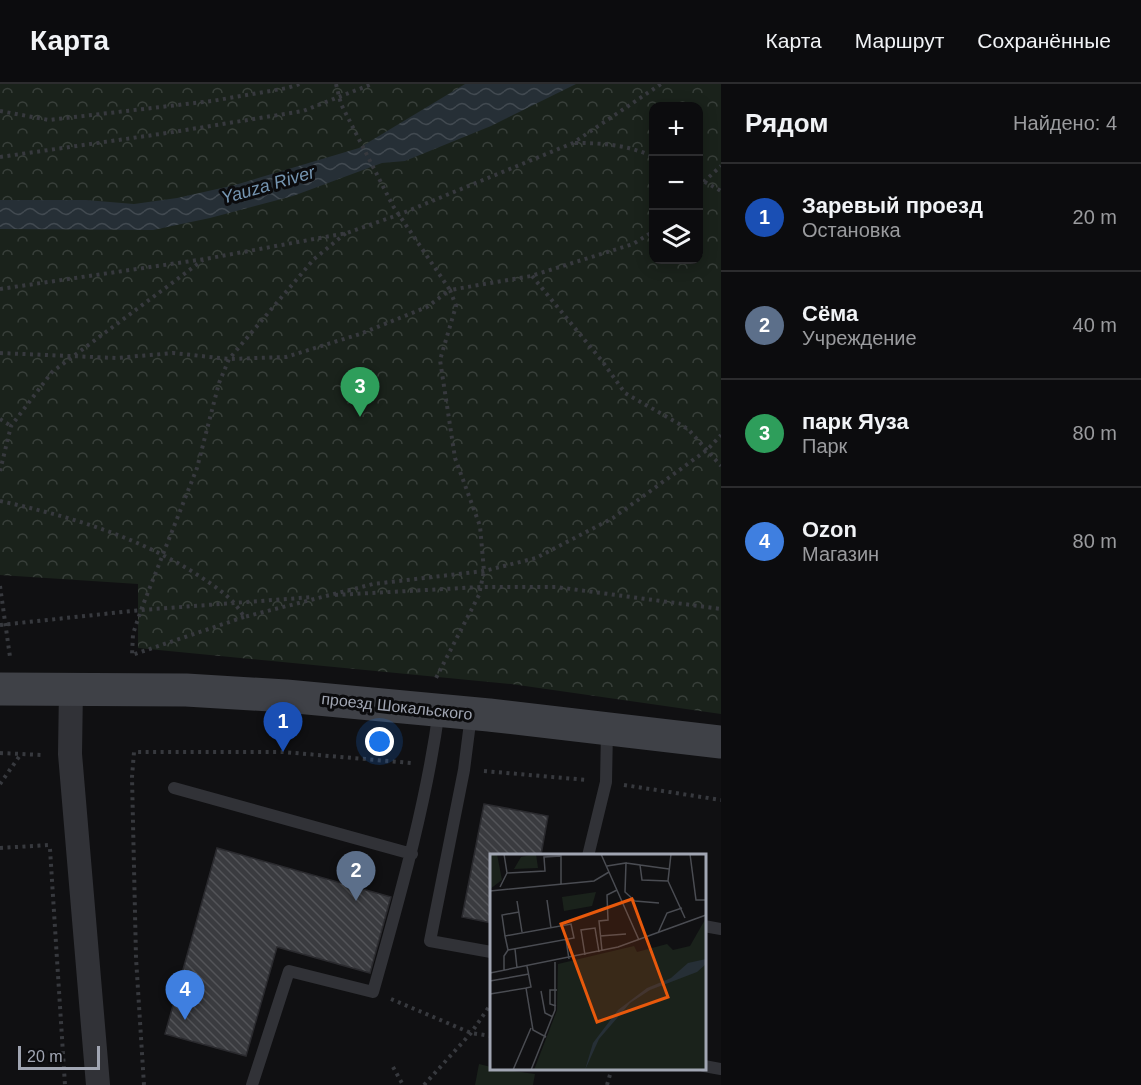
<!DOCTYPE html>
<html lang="ru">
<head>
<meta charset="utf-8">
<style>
  body { margin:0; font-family:Helvetica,sans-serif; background:#1a1a1c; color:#f1f3f6 }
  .controls { position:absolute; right:18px; top:18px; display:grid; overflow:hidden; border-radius:12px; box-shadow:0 3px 15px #0003 }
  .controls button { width:54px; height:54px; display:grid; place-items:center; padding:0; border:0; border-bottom:2px solid #2c2c2e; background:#0c0c0e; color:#f1f3f6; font:30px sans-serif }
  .scale { position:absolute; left:18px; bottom:15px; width:82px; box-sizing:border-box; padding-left:6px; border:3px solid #a1a6b3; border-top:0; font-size:16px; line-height:21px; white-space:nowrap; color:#a1a6b3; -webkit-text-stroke:4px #0b0b0d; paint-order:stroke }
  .you { position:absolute; left:380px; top:658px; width:21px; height:21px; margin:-15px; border:4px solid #fff; border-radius:50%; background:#1a73e8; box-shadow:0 0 0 9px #1a73e833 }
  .badge { display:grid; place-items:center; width:39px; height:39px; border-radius:50%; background:#fbb01f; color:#fff; font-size:20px; font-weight:700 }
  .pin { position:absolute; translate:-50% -50px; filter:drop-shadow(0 2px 3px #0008) }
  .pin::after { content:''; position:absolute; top:32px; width:21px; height:18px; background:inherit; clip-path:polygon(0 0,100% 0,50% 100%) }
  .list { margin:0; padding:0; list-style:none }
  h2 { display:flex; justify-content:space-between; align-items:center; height:78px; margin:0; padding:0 24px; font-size:26px }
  h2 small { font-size:20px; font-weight:400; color:#9a9b9e }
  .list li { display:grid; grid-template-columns:39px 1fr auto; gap:18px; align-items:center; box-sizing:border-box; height:108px; padding:0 24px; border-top:2px solid #2c2c2e }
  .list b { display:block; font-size:22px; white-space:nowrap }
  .list p { margin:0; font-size:20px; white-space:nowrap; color:#9a9b9e }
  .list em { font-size:20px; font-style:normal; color:#9a9b9e }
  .icon { flex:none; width:33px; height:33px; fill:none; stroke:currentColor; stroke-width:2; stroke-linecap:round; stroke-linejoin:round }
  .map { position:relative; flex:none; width:721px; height:1001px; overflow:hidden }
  header { display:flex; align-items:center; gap:36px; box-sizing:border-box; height:84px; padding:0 30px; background:#0c0c0e; border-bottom:2px solid #2c2c2e }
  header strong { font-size:28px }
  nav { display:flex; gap:33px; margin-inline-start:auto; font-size:21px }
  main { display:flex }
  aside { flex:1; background:#0c0c0e }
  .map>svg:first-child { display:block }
</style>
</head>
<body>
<header>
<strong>Карта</strong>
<nav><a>Карта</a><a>Маршрут</a><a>Сохранённые</a></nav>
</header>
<main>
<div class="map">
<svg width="721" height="1001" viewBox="0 0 721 1001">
  <defs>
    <pattern id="park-crowns" width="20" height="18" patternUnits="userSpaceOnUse" patternTransform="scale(1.5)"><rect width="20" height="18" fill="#1a221b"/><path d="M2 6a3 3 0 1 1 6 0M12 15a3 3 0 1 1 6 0" fill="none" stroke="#383f3a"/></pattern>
    <pattern id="water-waves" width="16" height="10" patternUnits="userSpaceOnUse" patternTransform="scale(1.5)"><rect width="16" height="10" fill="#262f36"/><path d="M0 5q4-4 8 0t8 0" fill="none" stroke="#424a51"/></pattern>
    <pattern id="building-back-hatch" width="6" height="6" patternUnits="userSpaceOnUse" patternTransform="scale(1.5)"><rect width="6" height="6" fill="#3a3b3f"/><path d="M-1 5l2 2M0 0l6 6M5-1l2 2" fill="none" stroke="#535458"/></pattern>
  </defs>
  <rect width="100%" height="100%" fill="#101012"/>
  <path fill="#1a221b" d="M479,980l12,3v1l44,6 -2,11h-58z"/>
  <path fill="url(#park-crowns)" fill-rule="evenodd" d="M0,0h721v630l-210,-30 -373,-36v-64l-138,-9zM654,22h44v154h-44z"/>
  <path fill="url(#water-waves)" d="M465,0h111l-85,42 -86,35 -23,2 -89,33 -83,22 -57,12 -153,-1v-29h86l48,4 43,-6 58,-13 124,-37z"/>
  <path fill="url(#building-back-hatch)" stroke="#2a2a2e" stroke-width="1.5" d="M484,720l64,12 -7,39h-49v68l-30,-6z
    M217,764l174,49 -21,76 -93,-26 -31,109 -81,-22z"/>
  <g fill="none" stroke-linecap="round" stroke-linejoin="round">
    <path stroke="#37393e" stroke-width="4" stroke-dasharray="3 4.5" stroke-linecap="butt" d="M336,0l5,20 52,102 57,84 81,-14 102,-32 21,-13
      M0,27l49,9 163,-19 75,-13 13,-4
      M575,59c28,0 53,2 79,14
      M0,73l167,-24 136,-22 69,-27
      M698,94l23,13
      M698,103l23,-21
      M532,192l70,85 23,32 63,36 33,37
      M0,205l205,-30 142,-26 51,-18 175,-72 88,-59
      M0,269l116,5 57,-5 56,6 57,-2 74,-23 67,-27 23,-17 6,16 -16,54 15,98 25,68 4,45 -5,24 -44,85
      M0,335l11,7
      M0,387l11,-45 41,-54 151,-112
      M0,417c68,15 133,34 193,71 20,13 39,24 51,45l129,-33 111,-13 52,-13 77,-40 94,-68 14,-15
      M0,502l10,71
      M335,511l146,-8h75l165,22
      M244,533l-112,38 1,-21 8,-24 56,-142 22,-85 10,-24 85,-100 32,-26
      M0,541l141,-15 172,-13
      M0,669l43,2
      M484,687l103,9
      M0,700l21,-30
      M624,701l97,15
      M0,764l49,-3
      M50,765l15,236
      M391,915l80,34 20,3
      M393,983l10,18
      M144,1001l-8,-127 -4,-181 2,-25h149l128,11
      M424,1001l47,-52 20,-29
      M607,1001l5,-17"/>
    <path stroke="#313237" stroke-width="12" d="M471,631l-7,55 -34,171 61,11
      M174,704l238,66
      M588,772l18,-74 1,-52
      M704,842l17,3
      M704,982l17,3
      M252,1001l37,-114 84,21c26,-93 53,-186 66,-282"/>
    <path stroke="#313237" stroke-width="24" d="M71,604l-1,66 28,331"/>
    <path stroke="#3f4147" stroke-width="33" d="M0,605l186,1 100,6 203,19 232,27"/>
  </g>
  <g text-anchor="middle" stroke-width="6" stroke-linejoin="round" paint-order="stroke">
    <g font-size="16" fill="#a1a6b3" stroke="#0b0b0d">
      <text transform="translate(397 622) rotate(6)" y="6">проезд Шокальского</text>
    </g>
    <g font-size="18" font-style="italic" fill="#7595b1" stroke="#0b0b0d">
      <text transform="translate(268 101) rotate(-16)" y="6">Yauza River</text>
    </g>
  </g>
  <g transform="translate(490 770)">
    <rect width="216" height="216" fill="#101012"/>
    <path d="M0,0h7l5,26 -12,9zM46,0l2,14 -24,1 7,-12z" fill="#1a221b"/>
    <path d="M106,38l-4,14 -28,5 -2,-14z" fill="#1a221b"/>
    <path d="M216,64v152h-172l23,-60 1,-46 76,-18 3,6 30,-8 6,6 17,-4z" fill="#1a221b"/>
    <path d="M216,105v5l-9,8 -47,18 -20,13 -31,36 -14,31 8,-27 25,-33 29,-22 24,-10 17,-15z" fill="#262f36"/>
    <path fill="none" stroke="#4a4c52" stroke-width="1.5" d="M111,0l38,86M181,0l-3,27 17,37M200,0l6,46h10M136,9l14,2 2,15 26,1M150,11l29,4M117,12l19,-3 -1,29 10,9 24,2M17,19l38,-2 -1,-14 17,-1v29M10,33l7,-14 -3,-19M0,37l104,-10 15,-9M57,46l4,28M27,47l5,31M168,79l9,-20 15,-5M15,82l-3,-21 17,-3M110,82l26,-2M76,86l3,19M25,95l2,19M112,97l-3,-30 9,-1 -1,-25 10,-5M95,101l-4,-25 14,-2 4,24M14,116v-14l4,-6 66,-12 -3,-14 -66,12 3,14M0,119l128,-26 88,-32M0,127l39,-7M36,134l5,-1 -4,-21M51,137l4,22 8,4M0,140l36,-6 7,42 13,7M66,152l-6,-2v-14h7M23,216l18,-42M41,216l24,-60v-48"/>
    <path fill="#e8590c" fill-opacity="0.15" stroke="#e8590c" stroke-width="3" d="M142,45l36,98 -71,25 -36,-98z"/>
    <rect width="216" height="216" fill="none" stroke="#a1a6b3" stroke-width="3"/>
  </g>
</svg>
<div class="controls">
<button>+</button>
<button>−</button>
<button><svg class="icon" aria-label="layers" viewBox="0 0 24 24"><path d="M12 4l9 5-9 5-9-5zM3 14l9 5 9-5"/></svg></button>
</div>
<div class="scale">20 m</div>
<div class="you"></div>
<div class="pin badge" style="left:283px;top:668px;background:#1a4fb4">1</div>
<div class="pin badge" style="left:356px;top:817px;background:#5c6f8a">2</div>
<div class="pin badge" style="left:360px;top:333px;background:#2e9e5b">3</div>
<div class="pin badge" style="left:185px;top:936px;background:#3f7fe0">4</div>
</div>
<aside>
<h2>Рядом<small>Найдено: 4</small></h2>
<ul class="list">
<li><span class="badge" style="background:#1a4fb4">1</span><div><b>Заревый проезд</b><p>Остановка</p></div><em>20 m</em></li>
<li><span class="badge" style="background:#5c6f8a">2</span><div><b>Сёма</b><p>Учреждение</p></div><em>40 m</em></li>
<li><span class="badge" style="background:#2e9e5b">3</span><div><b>парк Яуза</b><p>Парк</p></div><em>80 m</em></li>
<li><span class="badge" style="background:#3f7fe0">4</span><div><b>Ozon</b><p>Магазин</p></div><em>80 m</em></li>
</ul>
</aside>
</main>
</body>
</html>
